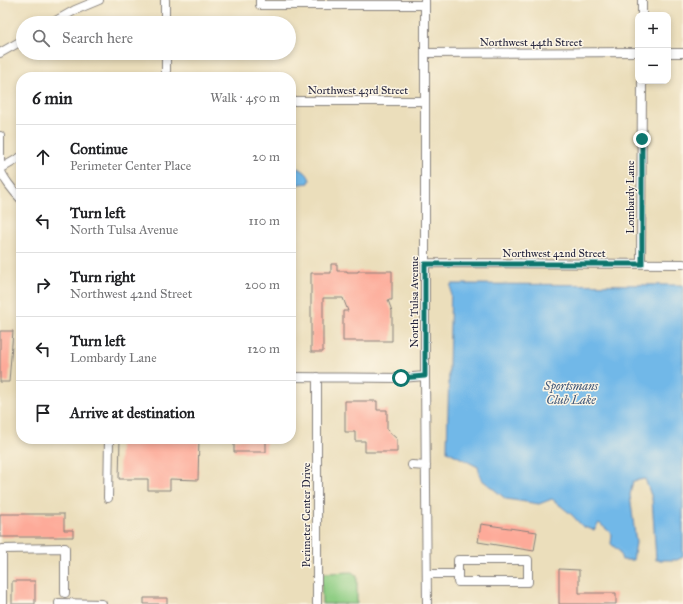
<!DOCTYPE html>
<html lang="en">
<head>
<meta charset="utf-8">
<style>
  body { margin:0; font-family:"IM FELL Great Primer",serif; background:#f6f6f6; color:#202124 }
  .controls { position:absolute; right:12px; top:12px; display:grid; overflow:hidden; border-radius:8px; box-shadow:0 2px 6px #0003 }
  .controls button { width:36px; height:36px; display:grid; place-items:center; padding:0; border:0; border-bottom:1px solid #e0e0e0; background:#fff; color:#202124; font:20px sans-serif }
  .stop { position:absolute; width:12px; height:12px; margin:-9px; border:3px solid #0f766e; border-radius:50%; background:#fff }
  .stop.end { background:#0f766e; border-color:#fff; box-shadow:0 1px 4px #0008 }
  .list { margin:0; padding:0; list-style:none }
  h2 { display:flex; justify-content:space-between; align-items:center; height:52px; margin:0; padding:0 16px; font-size:17px }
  h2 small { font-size:13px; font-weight:400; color:#757577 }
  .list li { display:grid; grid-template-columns:26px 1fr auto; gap:12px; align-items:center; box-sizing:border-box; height:64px; padding:0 16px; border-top:1px solid #e0e0e0 }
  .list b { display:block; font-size:15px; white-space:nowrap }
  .list p { margin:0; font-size:13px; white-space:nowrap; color:#757577 }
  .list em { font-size:13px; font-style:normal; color:#757577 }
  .icon { flex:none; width:22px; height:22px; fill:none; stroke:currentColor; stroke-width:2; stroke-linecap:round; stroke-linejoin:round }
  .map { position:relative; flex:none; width:683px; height:604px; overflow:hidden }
  .search { position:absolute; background:#fff; box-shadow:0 2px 6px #0003; left:16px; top:16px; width:280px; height:44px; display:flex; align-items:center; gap:10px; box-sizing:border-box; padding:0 14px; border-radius:22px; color:#757577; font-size:15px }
  .panel { position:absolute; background:#fff; box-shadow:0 2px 6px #0003; left:16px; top:72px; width:280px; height:372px; border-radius:16px }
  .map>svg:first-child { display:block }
</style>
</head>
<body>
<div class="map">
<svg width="683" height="604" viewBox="0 0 683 604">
  <rect width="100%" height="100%" fill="#fcf5e5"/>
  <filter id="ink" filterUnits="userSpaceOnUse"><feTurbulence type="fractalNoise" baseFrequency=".025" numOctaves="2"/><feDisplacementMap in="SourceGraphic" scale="8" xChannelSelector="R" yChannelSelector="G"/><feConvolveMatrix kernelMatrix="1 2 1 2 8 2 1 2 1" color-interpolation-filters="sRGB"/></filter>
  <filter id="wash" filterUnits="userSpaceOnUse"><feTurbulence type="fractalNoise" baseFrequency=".012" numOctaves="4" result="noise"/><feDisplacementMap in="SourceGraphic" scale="16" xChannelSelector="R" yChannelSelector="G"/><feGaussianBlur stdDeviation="0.9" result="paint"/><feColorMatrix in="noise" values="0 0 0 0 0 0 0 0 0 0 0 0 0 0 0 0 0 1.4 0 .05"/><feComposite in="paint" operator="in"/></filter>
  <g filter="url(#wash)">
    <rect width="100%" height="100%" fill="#ebdebb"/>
    <path fill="#8fce84" stroke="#587860" d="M352,572l5,4v28h-35l-1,-28 4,-3z"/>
    <path fill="#71b8e8" stroke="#4a6d92" d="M291,167c9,1 16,4 19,13l-1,3 -18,2z
      M451,284l232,1v272l-6,3h-21l-4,-62 -7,-19 -12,2 -3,14 6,48 -3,17h-11l-3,-9 -8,-7 1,-10 -13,-11 -5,7 -11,-3 -11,-12 -20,-16 -13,5 -33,-5 -25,-20 -3,-12 -31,-16z"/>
    <g id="blocks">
      <path fill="#fdaa99" d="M331,264h6v7h10v1h11v-1h34v29h-4l4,11v30h-49v-30h5l-5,-13h-20v54h-12v-79h20z
        M0,331h13l-4,51h-9z
        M345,401h32v9h10v20l10,9v13h-32v-11h-10v-9h-10z
        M120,439h79l-1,41 -28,-1v11h-22v-11h-29z
        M234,439h32v13h-32z
        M0,514h64v16h9v7h-73z
        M481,524l56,8 -3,19 -56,-9z
        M559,569l20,1v23h37v11h-57z
        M12,581h23v23h-23z
        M144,598h23v6h-23z"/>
    </g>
  </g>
  <g filter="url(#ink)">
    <use href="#blocks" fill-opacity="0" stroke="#86807b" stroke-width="1"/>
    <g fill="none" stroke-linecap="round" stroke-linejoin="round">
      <defs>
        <path id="minor" d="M165,0v23
          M260,0v5h165
          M425,0v376l2,228
          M642,15v-15
          M52,23l23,-13 24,-10
          M0,53l23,-13
          M166,53v24
          M425,53l213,-1
          M668,53h15
          M291,101h134
          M0,136c0,10 0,22 0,32 1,8 15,25 21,31
          M0,169l21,-12
          M425,263l258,1
          M641,264l1,-183
          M291,377l110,1 24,-2
          M317,377v227
          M412,465l14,1
          M108,498l1,-59
          M427,574h31v-14h70v22h-70v-8
          M2,604v-55l63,-1v45
          M59,604v-1l43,1"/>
      </defs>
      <use href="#minor" stroke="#86807b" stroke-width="10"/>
      <use href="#minor" stroke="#fff" stroke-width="8"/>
    </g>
  </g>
  <g fill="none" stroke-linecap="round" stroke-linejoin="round" filter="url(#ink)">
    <path stroke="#0f766e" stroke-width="5" d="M401,378l24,-2v-112h217v-125"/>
  </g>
  <g text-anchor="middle" stroke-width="3" stroke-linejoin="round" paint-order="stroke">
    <g font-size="11" fill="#22223b" stroke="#fcf5e5">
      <text x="531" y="46">Northwest 44th Street</text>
      <text x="358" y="94">Northwest 43rd Street</text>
      <text transform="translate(630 197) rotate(-90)" y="4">Lombardy Lane</text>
      <text x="554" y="257">Northwest 42nd Street</text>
      <text transform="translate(414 302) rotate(-90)" y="4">North Tulsa Avenue</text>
      <text transform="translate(306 515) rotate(-90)" y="4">Perimeter Center Drive</text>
    </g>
    <g font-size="12" font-style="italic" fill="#3e5678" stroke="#fcf5e5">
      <text x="571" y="390">Sportsmans<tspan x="571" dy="14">Club Lake</tspan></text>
    </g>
  </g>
</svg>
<div class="controls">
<button>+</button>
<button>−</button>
</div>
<div class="stop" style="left:401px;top:378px"></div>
<div class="stop end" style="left:642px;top:139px"></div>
<div class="search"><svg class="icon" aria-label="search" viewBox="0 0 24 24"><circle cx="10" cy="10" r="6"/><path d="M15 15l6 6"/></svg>Search here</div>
<section class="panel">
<h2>6 min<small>Walk · 450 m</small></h2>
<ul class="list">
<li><svg class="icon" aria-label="ahead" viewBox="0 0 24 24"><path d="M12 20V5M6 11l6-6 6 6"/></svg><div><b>Continue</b><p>Perimeter Center Place</p></div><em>20 m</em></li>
<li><svg class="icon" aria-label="left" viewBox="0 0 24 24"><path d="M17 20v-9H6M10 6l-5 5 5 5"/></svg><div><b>Turn left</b><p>North Tulsa Avenue</p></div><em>110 m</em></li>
<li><svg class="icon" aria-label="right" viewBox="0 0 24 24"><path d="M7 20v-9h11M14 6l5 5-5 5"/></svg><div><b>Turn right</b><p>Northwest 42nd Street</p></div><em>200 m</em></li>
<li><svg class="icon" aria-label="left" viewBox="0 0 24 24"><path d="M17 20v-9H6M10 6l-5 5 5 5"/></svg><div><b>Turn left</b><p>Lombardy Lane</p></div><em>120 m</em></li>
<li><svg class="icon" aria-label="arrive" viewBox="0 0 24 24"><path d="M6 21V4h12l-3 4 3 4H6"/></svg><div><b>Arrive at destination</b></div></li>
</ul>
</section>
</div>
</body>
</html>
